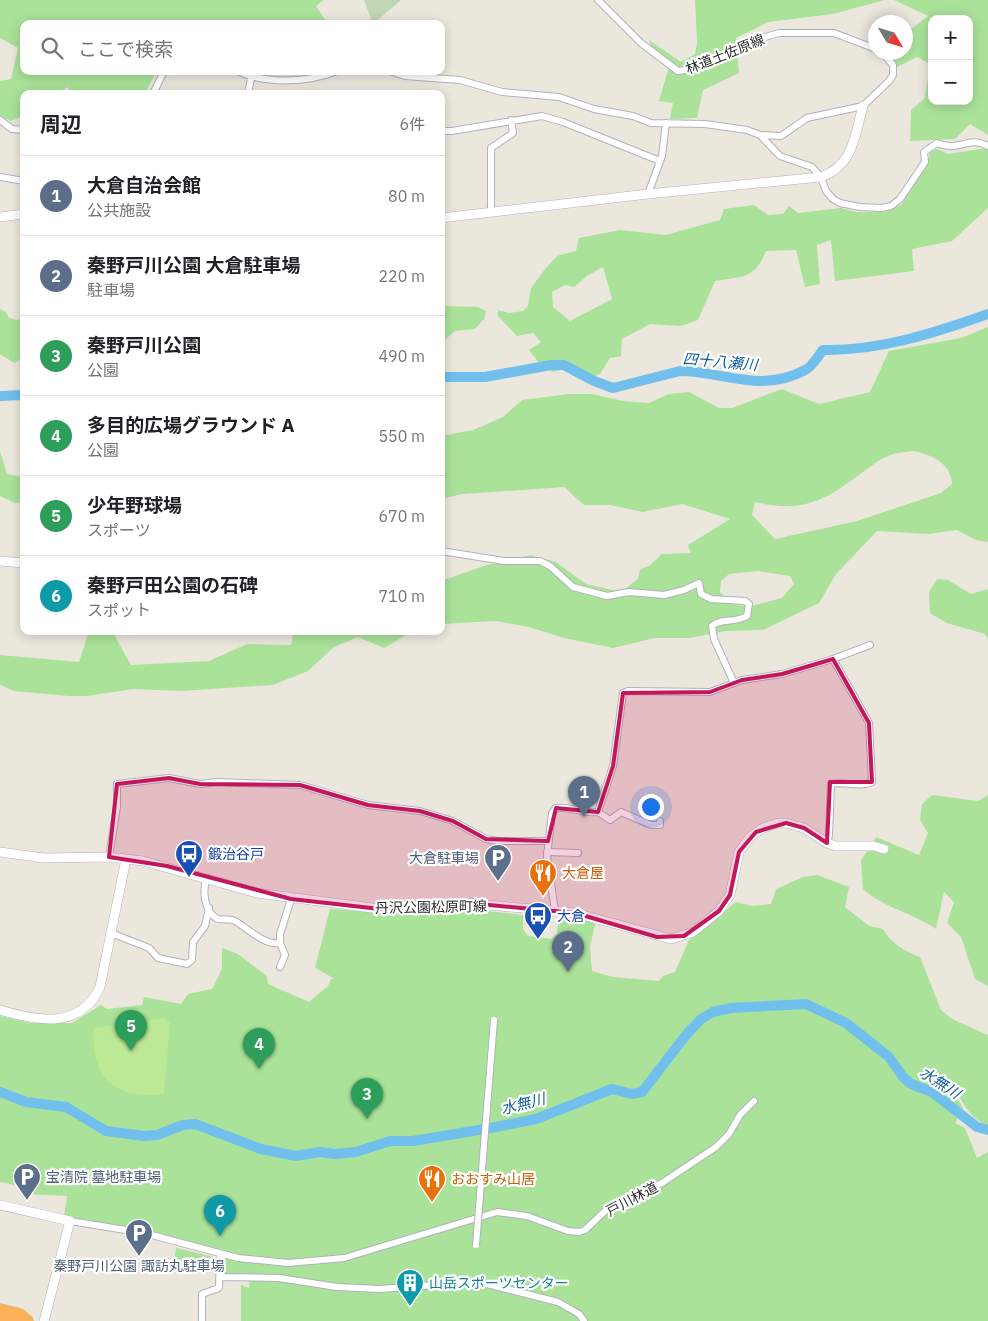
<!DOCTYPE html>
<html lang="ja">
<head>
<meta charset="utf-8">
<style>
  body { margin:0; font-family:"IBM Plex Sans","Noto Sans JP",sans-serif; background:#f2f2f2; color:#202124 }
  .controls { position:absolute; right:15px; top:15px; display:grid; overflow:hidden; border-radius:10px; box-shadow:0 2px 12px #0003 }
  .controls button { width:45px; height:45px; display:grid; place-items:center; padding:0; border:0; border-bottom:1px solid #e0e0e0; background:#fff; color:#202124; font:25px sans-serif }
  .compass { position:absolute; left:868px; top:15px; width:45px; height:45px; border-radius:50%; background:#fff; box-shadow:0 2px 12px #0003; rotate:128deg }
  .you { position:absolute; left:650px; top:806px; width:18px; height:18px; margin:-12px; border:4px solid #fff; border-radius:50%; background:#1a73e8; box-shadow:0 0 0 8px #1a73e833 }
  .badge { display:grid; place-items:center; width:32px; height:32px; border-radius:50%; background:#3e4df8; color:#fff; font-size:16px; font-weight:700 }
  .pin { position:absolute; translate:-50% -41px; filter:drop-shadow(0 1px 2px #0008) }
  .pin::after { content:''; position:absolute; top:26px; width:18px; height:15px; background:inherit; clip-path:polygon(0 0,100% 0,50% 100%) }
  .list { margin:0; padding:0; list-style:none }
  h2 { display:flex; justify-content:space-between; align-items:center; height:65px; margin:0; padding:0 20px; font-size:21px }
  h2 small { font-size:16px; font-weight:400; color:#757577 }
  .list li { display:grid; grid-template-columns:32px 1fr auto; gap:15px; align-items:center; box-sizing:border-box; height:80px; padding:0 20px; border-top:1px solid #e0e0e0 }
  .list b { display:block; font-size:19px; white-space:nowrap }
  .list p { margin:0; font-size:16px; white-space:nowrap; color:#757577 }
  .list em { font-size:16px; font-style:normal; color:#757577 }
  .icon { flex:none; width:28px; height:28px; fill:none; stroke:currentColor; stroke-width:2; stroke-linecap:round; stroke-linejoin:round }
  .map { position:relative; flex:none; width:988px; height:1321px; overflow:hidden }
  .search { position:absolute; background:#fff; box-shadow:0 2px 12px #0003; left:20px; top:20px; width:425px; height:55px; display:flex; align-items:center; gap:12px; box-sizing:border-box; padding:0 18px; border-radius:10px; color:#757577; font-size:19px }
  .panel { position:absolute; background:#fff; box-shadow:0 2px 12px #0003; left:20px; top:90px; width:425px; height:545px; border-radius:10px }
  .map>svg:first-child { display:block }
</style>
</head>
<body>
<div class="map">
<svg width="988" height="1321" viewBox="0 0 988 1321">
  <rect width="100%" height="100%" fill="#ece7dd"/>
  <path fill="#aae29a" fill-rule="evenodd" d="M0,0h324l-8,6 12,18h-304v47h133l-11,20 -72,3 -7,-7 -9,7h-34v22l-13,5 -11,-5v-35l11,-2 7,-31 -18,-10z
    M695,0h190l-52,14 -65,8 -32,16 3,35 -36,17 -6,28 -27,1 3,-16 -14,-2 9,-31 5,-3 -22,-21 -2,-6 32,22 14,-8 2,-11z
    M894,0h94v135l-18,-11 -15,15 -45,2 1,-31 14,-12 5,-34 -13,-7 -20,10 -9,-12 1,-2 17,-1v-19l22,-17zM932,19h37v82h-37z
    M986,148l2,1v59l-36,33 -40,8 2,22 -79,10 -4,-41 -14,5 3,39 -15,3 -9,-37 -30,1c-12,29 -23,25 -51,30l-17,39 -17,6 -31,-2 -28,15 -1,17 -11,2 -10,16 -15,7 -7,-3 -3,-11 -5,-3 -9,6 -8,2 -13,-8 -11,-14 12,-8 -8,-9 -16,3 -19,-20v-6l11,3 14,-2 5,-5 3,-18 14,-19 12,-13 19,-5 3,-13 41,-8 46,5 54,-15 4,-11 30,-4 14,10 15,-1 6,-8 9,7 43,-5 15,4h29l16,-7 28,-44 1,-9 7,-3 11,5zM603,267l9,32 -42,22 -17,-14 -1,-15 13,-7 9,2 13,-11z
    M441,292l4,14 33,1 8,4 -2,8 -9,10 -20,2 -14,12z
    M0,309l6,3 3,6 9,2 6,-5v43l-10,5 -14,-9z
    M988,327v215l-12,-2 -19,-10 -28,4 -52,-3 -41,43 -17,29 -56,27 -37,1 -36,7h-35l-42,10 -49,-10 -35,-11 -33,-6 -55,3v-43l46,-16 44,-10 25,7 30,22 35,8 17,-13 2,-10 9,-3 13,-12 29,-1 -3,-8 42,-26 -48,-15 -39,8 -33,-7h-26l-20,-18 -101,7 -22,5v-63l32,-6 30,-13 19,-17 47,-6h23l31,7 26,2 20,-9 20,-2 30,16h13l50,-19 37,15 51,-12 19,-41 72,-13zM914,451c18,4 37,12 38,33l-11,9 -84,28 -82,18 -23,-24 3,-13c45,11 68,0 104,-27 10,-7 19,-16 32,-20 7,-3 16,-3 23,-4zM758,571l32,5 4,8 -12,14 -34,9 -17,-4 -11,-11 1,-11 8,-7z
    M0,451l7,23 17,3v25l-9,1 -15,-7z
    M937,579l11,1 23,14 17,-5v50l-3,-5 -38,-11 -17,-10 -1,-21z
    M89,631h23l19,34 78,-4 38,-17 44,1 3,-14h124l-12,4 -22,13 -26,-11 -24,10 -26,24 -35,14 -92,6 -48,-2 -46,7h-18l-55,-5 -14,-6v-30l79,7z
    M932,795l46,6 10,-6v191l-13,-7 -14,-42 -14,-14 7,-21 -10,-10 -8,37c-23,-16 -52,-21 -73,-40l-2,-29 15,-23 43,18 9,-22 -8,-13 2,-16z
    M817,875l32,12 -4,20 24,19 14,3c8,14 21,22 37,28l21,53 11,9 36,16v91c-21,-9 -27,-27 -37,-45l-5,5 7,4 10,18 -8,15 10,5 12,30 11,-6v169h-747v-36l8,3 1,-12 -28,-1 -1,-25 -70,-19 -86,-14 -1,-1 3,-20 -43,-2 1,-7 -25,-5v-166l30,7h42l29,-18 6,4 35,-4 2,-8 37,7 7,-10 24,-5 10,-20v-21l16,6 29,22 1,8 41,18 19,-16 3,-7h4l-20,-11 15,-59 87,6 60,-9v4l46,5v14l5,7 23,3 6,-6 2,-16 31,4 5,3 -5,23 2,24 21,6 46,4 4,-5 12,-4 14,-32 47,-38 16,4 19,-2 5,-15 27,-12z
    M176,1248l38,9v15l-11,1 -30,-5z"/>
  <path fill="#c1d6b4" d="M364,0h37l-28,24z"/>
  <path fill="#bde995" d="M164,1018l6,5 -6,71c-50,6 -74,-17 -70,-66z"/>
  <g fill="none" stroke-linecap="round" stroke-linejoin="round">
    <path stroke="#71bfed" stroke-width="10" d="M441,377h44l66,-12h13l30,16 19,7 67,-17c43,0 81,23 125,-1 7,-3 13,-14 18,-20 56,1 112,-17 165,-36
      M0,396l24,-1
      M0,1092l26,10 40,5 40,24 38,5 13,-1 26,-10 12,-1 66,25 35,7 24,-4 15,2 21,-2 34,-11h23l78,-13 45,-9 76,-30 20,5 10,-2 44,-57 15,-16 12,-7 18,-4 75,-4 40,19 43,34 14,20 8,7 21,8 45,35 11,3"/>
    <defs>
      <path id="street" d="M598,0l43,43 37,28 15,-2 65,-30 21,-6h55l42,16
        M237,71c29,13 70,12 100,0
        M389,71l16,5 55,4 42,12 57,5 35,12 39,7 18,7 54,1 42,6 13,5 20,21 32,11 9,10 5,14 7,8 7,4 20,4 21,1 10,-2 9,-7 25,-37 -1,-10 13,-9c23,10 30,-8 51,3
        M153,94l11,-23
        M248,94l3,-16
        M0,120l12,9 12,1
        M441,131h11l90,-15 21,6 97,39
        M760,135l21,1 26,-18 56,-12 26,-25 4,-6v-10l-11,-13
        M0,177l24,4
        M648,194l14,-38 4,-33
        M491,213v-65l22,-15 -2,-13
        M441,551l63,10h36l10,5 23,21 34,9 22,-4 35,3 20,-5 15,-7 2,11 10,5 34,2 4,3 -2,12c-11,7 -27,2 -35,10l2,13 20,44
        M833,659l37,-14
        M598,812l15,-46 10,-73 5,-2 82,1 32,-12 40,-6 51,-15 36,64 3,59c-12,6 -28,-1 -41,2l-2,51 -2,8
        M547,852l31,1
        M109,857l8,-50v-23l52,-6 31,6 17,-2 83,3 68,20 52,6 33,10 33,18 12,2h50
        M207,878c-5,12 -3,32 9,40 5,4 13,-1 19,3 12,7 30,25 45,22
        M555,911l-8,-55 5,-43 4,-5c14,-2 27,6 42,4l12,8 11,-8 30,13h9v-4
        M111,933l38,15 9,10 29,6 5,-4 1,-18 12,-16 4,-18
        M280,967l5,-12 -5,-12v-9l11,-35
        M70,1221l74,12 94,25 50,5 56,-5 153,-46 30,4 41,15 11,1 6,-2 20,-19 57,-28 54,-36 13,-13 11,-19 14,-14
        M220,1277l59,1 58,9 42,2 100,-7 79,20 21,12 5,7
        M202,1321v-27l17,-6 1,-34"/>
      <path id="secondary" d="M0,217l24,-3
        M441,218l207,-24 173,-17c33,-12 33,-40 42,-71
        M0,561l24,2
        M0,852l44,6 65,-1 34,4 114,32 123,16h41l47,-6 107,10 96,26 22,-7 26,-21 11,-16 9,-43 11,-15 13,-9 15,-5h8l18,5 23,15 9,3h38l10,3
        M0,1010c38,11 80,20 100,-23l26,-128
        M0,1205l70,16 -26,100"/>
      <path id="highway" d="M0,1309l20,5 8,7
        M1,1321l6,-3 9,3"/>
    </defs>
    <use href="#street" stroke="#b0b1be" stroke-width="8"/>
    <use href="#secondary" stroke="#b0b1be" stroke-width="10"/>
    <use href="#highway" stroke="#c8c8c8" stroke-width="12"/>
    <use href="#street" stroke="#fff" stroke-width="6"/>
    <use href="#secondary" stroke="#fff" stroke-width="9"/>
    <use href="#highway" stroke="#fcb158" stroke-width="11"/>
    <defs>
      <path id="street-bridge" d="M476,1245l18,-225"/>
    </defs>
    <use href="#street-bridge" stroke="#b0b1be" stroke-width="8" stroke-linecap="butt"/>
    <use href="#street-bridge" stroke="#fff" stroke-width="6"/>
  </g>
  <path fill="#c2185b" fill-opacity="0.2" stroke="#c2185b" stroke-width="4" stroke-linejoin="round" d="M833,659l36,64 3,59h-42l-3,61 -23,-15 -18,-5 -30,9 -17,20 -9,43 -11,16 -35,25 -27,1 -82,-24 -107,-10 -88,6 -89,-10 -124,-33 -58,-9 8,-73 52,-6 31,6 100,1 68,20 52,6 33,10 33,18 62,2 8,-33 42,4 15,-46 10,-73 87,-1 32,-12 40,-6z"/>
  <defs>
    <symbol id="bus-pin" viewBox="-11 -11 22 30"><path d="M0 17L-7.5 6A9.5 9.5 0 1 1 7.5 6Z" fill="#1a4fb4" stroke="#fff"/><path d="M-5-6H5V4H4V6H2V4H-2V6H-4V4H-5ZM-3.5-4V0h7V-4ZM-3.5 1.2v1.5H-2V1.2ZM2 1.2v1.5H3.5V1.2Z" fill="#fff"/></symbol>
    <symbol id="parking-pin" viewBox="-11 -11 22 30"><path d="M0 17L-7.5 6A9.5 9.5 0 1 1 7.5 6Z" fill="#5c6f8a" stroke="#fff"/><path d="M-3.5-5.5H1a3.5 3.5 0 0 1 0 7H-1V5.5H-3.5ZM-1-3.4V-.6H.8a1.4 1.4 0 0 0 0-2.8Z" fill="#fff"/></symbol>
    <symbol id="restaurant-pin" viewBox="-11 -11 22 30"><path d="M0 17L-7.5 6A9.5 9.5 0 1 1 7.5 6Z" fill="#e8710a" stroke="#fff"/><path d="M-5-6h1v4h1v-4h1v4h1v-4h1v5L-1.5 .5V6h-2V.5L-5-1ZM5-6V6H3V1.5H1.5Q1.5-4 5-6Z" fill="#fff"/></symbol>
    <symbol id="building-pin" viewBox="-11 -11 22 30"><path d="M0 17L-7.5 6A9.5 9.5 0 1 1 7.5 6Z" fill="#0f9aa8" stroke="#fff"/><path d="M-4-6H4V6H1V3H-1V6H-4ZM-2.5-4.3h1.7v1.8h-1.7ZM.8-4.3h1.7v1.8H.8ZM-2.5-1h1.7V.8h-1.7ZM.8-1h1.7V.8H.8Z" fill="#fff"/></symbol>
  </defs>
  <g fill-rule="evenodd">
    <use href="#bus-pin" x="173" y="838" width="32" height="43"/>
    <use href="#parking-pin" x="482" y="842" width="32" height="43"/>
    <use href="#restaurant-pin" x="527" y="857" width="32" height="43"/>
    <use href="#bus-pin" x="522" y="900" width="32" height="43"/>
    <use href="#parking-pin" x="11" y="1161" width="32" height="43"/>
    <use href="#restaurant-pin" x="416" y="1163" width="32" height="43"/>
    <use href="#parking-pin" x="123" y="1217" width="32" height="43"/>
    <use href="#building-pin" x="394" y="1267" width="32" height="43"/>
  </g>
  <g text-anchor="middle" stroke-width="4.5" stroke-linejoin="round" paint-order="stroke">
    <g font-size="14" fill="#2a2a2a" stroke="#fff">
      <text transform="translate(725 54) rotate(-22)" y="5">林道土佐原線</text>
      <text transform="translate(431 907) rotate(-1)" y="5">丹沢公園松原町線</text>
      <text transform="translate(632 1199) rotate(-28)" y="5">戸川林道</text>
    </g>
    <g font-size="14" fill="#164399" stroke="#fff" text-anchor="start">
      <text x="208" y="859">鍛治谷戸</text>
      <text x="557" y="921">大倉</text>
    </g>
    <g font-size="14" fill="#4e5e75" stroke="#fff" text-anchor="end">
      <text x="479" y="863">大倉駐車場</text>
      <text x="46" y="1182" text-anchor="start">宝清院 墓地駐車場</text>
      <text x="139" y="1271" text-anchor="middle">秦野戸川公園 諏訪丸駐車場</text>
    </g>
    <g font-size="14" fill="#c56008" stroke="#fff" text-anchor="start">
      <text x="562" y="878">大倉屋</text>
      <text x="451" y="1184">おおすみ山居</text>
    </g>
    <g font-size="14" fill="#0d838f" stroke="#fff" text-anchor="start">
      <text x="429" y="1288">山岳スポーツセンター</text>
    </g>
    <g font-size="15" font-style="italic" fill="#0f5b9a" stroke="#fff">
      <text transform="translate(720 362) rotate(5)" y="5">四十八瀬川</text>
      <text transform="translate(940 1083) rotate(33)" y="5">水無川</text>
      <text transform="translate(523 1104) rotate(-14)" y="5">水無川</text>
    </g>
  </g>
</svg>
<div class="controls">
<button>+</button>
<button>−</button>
</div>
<svg class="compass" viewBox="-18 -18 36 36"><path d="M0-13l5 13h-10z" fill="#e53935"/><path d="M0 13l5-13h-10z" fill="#757577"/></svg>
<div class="you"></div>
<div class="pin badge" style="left:584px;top:817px;background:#5c6f8a">1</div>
<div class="pin badge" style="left:568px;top:972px;background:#5c6f8a">2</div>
<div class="pin badge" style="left:367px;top:1119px;background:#2e9e5b">3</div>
<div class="pin badge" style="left:259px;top:1069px;background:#2e9e5b">4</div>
<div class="pin badge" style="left:131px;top:1051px;background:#2e9e5b">5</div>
<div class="pin badge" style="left:220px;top:1236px;background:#0f9aa8">6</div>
<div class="search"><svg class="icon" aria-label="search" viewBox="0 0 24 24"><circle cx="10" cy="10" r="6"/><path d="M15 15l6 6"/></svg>ここで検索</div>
<section class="panel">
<h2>周辺<small>6件</small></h2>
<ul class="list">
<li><span class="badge" style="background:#5c6f8a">1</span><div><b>大倉自治会館</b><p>公共施設</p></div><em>80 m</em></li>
<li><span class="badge" style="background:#5c6f8a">2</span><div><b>秦野戸川公園 大倉駐車場</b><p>駐車場</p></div><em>220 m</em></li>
<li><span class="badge" style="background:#2e9e5b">3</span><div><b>秦野戸川公園</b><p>公園</p></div><em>490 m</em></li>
<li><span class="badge" style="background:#2e9e5b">4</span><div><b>多目的広場グラウンド A</b><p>公園</p></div><em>550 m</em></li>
<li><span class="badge" style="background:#2e9e5b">5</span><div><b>少年野球場</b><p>スポーツ</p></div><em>670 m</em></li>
<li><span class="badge" style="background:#0f9aa8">6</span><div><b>秦野戸田公園の石碑</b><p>スポット</p></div><em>710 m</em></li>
</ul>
</section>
</div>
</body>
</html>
